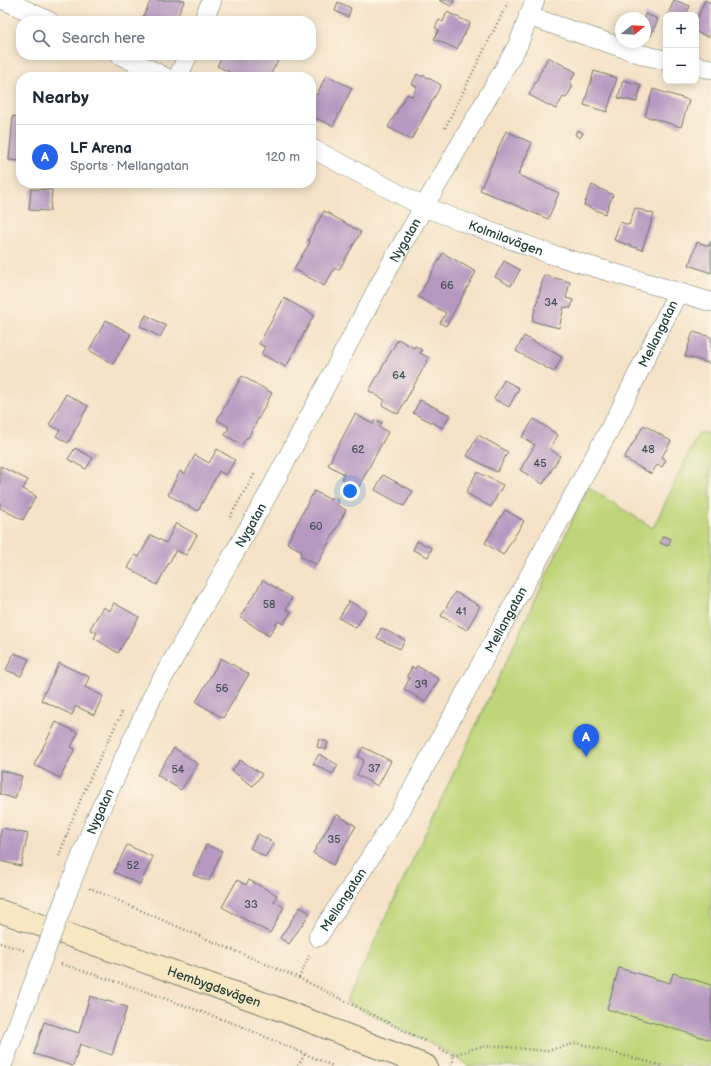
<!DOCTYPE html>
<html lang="en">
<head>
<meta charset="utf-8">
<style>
  body { margin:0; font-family:"Balsamiq Sans",sans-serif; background:#f2f2f3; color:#1f2937 }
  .controls { position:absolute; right:12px; top:12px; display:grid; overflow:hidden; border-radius:8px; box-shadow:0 2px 10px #0003 }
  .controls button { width:36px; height:36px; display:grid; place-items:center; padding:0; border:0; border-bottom:1px solid #e0e1e3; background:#fff; color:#1f2937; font:20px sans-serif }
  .compass { position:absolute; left:615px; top:12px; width:36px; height:36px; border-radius:50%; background:#fff; box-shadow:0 2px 10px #0003; rotate:72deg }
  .you { position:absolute; left:350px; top:491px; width:14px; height:14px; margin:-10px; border:3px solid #fff; border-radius:50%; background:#1a73e8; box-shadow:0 0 0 6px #1a73e833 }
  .badge { display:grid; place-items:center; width:26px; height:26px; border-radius:50%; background:#2563eb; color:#fff; font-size:13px; font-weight:700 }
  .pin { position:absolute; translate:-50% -33px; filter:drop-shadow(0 1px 2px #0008) }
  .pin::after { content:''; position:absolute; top:21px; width:14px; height:12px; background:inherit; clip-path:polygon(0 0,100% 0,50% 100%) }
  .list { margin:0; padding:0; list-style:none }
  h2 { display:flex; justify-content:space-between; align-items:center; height:52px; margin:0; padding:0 16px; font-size:17px }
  h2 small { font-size:13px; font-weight:400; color:#747a83 }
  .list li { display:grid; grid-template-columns:26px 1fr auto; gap:12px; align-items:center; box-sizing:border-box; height:64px; padding:0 16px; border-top:1px solid #e0e1e3 }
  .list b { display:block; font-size:15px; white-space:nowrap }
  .list p { margin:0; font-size:13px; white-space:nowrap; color:#747a83 }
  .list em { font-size:13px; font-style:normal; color:#747a83 }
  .icon { flex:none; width:22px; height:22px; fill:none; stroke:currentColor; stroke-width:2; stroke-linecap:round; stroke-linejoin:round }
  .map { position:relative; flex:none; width:711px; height:1066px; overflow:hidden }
  .search { position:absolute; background:#fff; box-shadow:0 2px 10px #0003; left:16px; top:16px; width:300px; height:44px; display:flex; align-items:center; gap:10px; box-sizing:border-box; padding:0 14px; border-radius:16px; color:#747a83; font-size:15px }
  .panel { position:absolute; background:#fff; box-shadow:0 2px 10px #0003; left:16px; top:72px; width:300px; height:116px; border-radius:16px }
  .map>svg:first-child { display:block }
</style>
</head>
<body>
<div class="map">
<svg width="711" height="1066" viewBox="0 0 711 1066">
  <rect width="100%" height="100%" fill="#fcf5e5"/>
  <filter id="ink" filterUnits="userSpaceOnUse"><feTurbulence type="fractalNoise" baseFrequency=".025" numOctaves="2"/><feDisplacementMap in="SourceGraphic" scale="8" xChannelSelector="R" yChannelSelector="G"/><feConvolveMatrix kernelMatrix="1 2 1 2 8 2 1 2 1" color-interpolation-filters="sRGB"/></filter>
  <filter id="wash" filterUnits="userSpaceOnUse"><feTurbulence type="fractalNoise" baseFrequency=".012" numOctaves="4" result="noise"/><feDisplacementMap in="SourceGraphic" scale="16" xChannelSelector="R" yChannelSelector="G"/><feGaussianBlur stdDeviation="0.9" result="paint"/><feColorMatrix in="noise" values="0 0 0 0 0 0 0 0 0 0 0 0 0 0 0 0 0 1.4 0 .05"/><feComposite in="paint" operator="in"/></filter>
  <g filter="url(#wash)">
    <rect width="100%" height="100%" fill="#f5e2c7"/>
    <path fill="#bfd579" stroke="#6f8956" d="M699,432l12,2v632h-243l-15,-11 -107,-53 242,-515 65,41z"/>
    <g id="blocks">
      <path fill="#b698c1" d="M151,0h34l-10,21h-34z
        M439,0h15l-3,6z
        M674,0l16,6 -4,9h-18z
        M705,0l6,3v31h-2l-1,3 -12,-5v-10z
        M338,2l13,6 -3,9 -13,-6z
        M447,12l23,11 -13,26 -23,-10 5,-9 -4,-2 4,-8 4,2z
        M645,14l13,5 -7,17 -6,-3v-15h-1z
        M223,55h58l-12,22h-30l-22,-11z
        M548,57l28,15 -7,12 4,2 -7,12 -3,-1 -7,12 -27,-14z
        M594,71l23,7 -10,34 -23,-7z
        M417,74l6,3v-2l18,10 -30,55 -23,-13 19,-33 5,2 5,-9 -5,-3z
        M326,75l26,13 -19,38 -22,-10v-23l6,2z
        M623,80l18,5 -4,17 -19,-4z
        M653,89l36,11 -8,27 -36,-11z
        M13,116l8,1v44l-12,-1z
        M577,130l6,3 -3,5 -5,-3z
        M506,131l26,12 -14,32 41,18 -11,26 -68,-29z
        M592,185l21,10 -8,19 -21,-9z
        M31,189l21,1 -2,21 -21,-1z
        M635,208l19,6 -12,36 -28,-10 6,-18 9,3z
        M324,211l37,21 -22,38 -4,-2 -11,18 -30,-17 16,-27 -2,-2z
        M711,241v32l-22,-8 8,-23 12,4z
        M443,253l33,19 -30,54 -6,-3 6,-10 -28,-16z
        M504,261l16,9 -9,16 -16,-9z
        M544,275l26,7 -4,16 7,2 -2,8 -7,-1 -5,21 -27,-7z
        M284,298l30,17 -28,52 -25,-13 4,-7 -6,-3z
        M146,315l20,11 -6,11 -20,-11z
        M106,320l25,14 -18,30 -24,-14z
        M693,332l18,5v27l-26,-8z
        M524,336l38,21 -8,15 -38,-21z
        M398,339l16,9 1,-2 7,4 -2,3 9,5 -31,56 -16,-9 3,-5 -16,-9z
        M242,376l30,17 -24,45 -1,-1 -5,8 -17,-10 4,-8 -12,-7z
        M504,380l15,8 -10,19 -15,-8z
        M66,394l22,12 -20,37 -12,-7 4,-6 -11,-5z
        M420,400l30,15 -7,13 -30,-15z
        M355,414l18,10 2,-4 7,3 -3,4 9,5 -30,56 -16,-9 2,-5 -16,-9z
        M534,419l24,16 -8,14 10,7 -17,28 -23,-14 15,-25 -13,-8z
        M644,425l27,16 -9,16 4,3 -4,7 -5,-2 -6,9 -27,-16z
        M478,435l30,17 -11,20 -30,-16z
        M75,448l18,10 -7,11 -18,-10z
        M217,449l18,11 -9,15 -7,-4 -21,40 -30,-16 12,-24 5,3 10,-19 14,8z
        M0,466l28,14 -5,9 13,7 -13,24 -23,-12z
        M477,472l26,13 -12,22 -25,-14z
        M383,475l30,16 -9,15 -29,-16z
        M314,491l17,9 1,-3 7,4 -2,4 9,5 -29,55 -17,-9 2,-5 -15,-8z
        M505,510l19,11 -21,34 -18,-12z
        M176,523l21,12 -11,20 -10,-5 -19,35 -29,-17 7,-13 4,2 1,-2 11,-20 15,8z
        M663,536l8,3 -3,7 -8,-3z
        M417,541l15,7 -4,9 -15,-7z
        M263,580l29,18 -6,11 5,3 -8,12 -5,-3 -9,15 -29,-19z
        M455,592l25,14 -13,24 -26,-14z
        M349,601l17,10 -10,17 -17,-10z
        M114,603l25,14 -21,36 -24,-15 3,-5 -7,-4 13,-22 7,4z
        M381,628l24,12 -5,9 -23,-11z
        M14,653l15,6 -8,17 -15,-6z
        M221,658l28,16 -26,44 -27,-16z
        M59,663l30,14 -4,10 18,9 -9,19 -18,-9 -4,9 -31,-15z
        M417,666l22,13 -14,23 -21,-13 6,-11 -3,-2 5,-9 3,2z
        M56,722l22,11 -7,14 4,2 -15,29 -26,-13z
        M319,739l9,3 -2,8 -9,-3z
        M363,747l28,14 -13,25 -21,-11 7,-15 -6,-3z
        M174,748l24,16 -17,26 -24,-15z
        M319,754l19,11 -5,9 -20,-10z
        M240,760l22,14 -9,12 -21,-15z
        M0,770l22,6 -7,23 -15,-5z
        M336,814l20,12 -23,39 -20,-12z
        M2,828l26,6 -7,32 -21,-5v-26z
        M258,834l16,9 -9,14 -15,-9z
        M127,845l26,12 -13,27 -26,-12z
        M206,845l16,6 -13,30 -16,-6z
        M237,880l9,5 3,-5 28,15 -3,6 10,6 -14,26 -48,-26z
        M300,907l10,6 -21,31 -9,-6z
        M619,968l51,15 3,-10 38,12v55l-104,-31z
        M90,996l37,11 -15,48 -32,-11 -7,22 -39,-12 10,-32 35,11z"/>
    </g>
  </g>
  <g filter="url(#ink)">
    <use href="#blocks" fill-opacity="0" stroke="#6a7767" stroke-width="1"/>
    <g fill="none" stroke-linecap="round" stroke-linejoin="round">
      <defs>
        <g id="street">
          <path d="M4,0l45,21"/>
          <path d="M528,16l119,40 19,4"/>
          <path d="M203,21l9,-21"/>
          <path d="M120,55l45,22"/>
          <path d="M696,66l15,3"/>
          <path d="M178,77l10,-22"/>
          <path id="s1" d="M311,148l113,59 126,47 161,48"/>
          <path id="s2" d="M66,896l29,-75 60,-130 112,-195 122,-229 129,-222 17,-45"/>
          <path id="s3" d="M318,937l82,-125 219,-400 59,-120"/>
          <path d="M2,1066l30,-79"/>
        </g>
        <g id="secondary">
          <path id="s4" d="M0,911l271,95 155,60"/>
        </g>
      </defs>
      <use href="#street" stroke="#6a7767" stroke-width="20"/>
      <use href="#secondary" stroke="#6a7767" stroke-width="24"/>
      <path stroke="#6a7767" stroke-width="2.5" stroke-dasharray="1 3" stroke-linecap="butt" d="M93,55l8,4
        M445,128l64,-128
        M230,517l25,-44
        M59,856l15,-41 17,-39 31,-64
        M90,889v-1l86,38 123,52 126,63
        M0,943l26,8
        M61,964l75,24 102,37 95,41
        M299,978l11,-24
        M440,1049l13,6v7l-2,4
        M453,1055l26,-8 19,-1 48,5 31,-8 86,23
        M298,1066l7,-12"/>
      <use href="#street" stroke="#fff" stroke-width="19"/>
      <use href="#secondary" stroke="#f8e7c3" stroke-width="22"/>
      <defs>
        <path id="street-bridge" d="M32,987l34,-91"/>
      </defs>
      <use href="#street-bridge" stroke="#6a7767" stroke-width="20" stroke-linecap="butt"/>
      <use href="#street-bridge" stroke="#fff" stroke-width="19"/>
    </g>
  </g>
  <g text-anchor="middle" stroke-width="4" stroke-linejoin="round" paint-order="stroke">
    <g font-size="11" fill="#455457">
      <text x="447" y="289">66</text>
      <text x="551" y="306">34</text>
      <text x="399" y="379">64</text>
      <text x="358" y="453">62</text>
      <text x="648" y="453">48</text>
      <text x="540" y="467">45</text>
      <text x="316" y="530">60</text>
      <text x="269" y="608">58</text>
      <text x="461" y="615">41</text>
      <text x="421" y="688">39</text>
      <text x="222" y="692">56</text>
      <text x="374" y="772">37</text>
      <text x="178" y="773">54</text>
      <text x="334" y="843">35</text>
      <text x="133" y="869">52</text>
      <text x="251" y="908">33</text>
    </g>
    <g font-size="13" fill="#1f3d34" stroke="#fcf5e5">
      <text dy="5" stroke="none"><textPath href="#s1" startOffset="215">Kolmilavägen</textPath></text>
      <text dy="5" stroke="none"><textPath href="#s2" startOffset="739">Nygatan</textPath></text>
      <text dy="5" stroke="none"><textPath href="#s3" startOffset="693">Mellangatan</textPath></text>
      <text dy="5" stroke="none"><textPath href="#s2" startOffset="415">Nygatan</textPath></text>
      <text dy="5" stroke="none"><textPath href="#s3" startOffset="369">Mellangatan</textPath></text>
      <text dy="5" stroke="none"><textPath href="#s2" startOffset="91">Nygatan</textPath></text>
      <text dy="5" stroke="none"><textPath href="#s3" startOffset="45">Mellangatan</textPath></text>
      <text dy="5" stroke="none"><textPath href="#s4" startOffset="227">Hembygdsvägen</textPath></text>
    </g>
  </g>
</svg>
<div class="controls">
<button>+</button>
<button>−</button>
</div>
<svg class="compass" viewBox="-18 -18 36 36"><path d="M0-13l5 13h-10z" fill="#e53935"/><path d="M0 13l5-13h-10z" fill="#747a83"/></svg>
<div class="you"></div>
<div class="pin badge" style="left:586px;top:757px">A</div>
<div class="search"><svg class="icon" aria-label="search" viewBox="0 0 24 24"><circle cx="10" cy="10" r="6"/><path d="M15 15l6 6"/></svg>Search here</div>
<section class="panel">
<h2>Nearby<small></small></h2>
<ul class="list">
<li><span class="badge">A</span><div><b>LF Arena</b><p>Sports · Mellangatan</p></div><em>120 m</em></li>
</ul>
</section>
</div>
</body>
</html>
